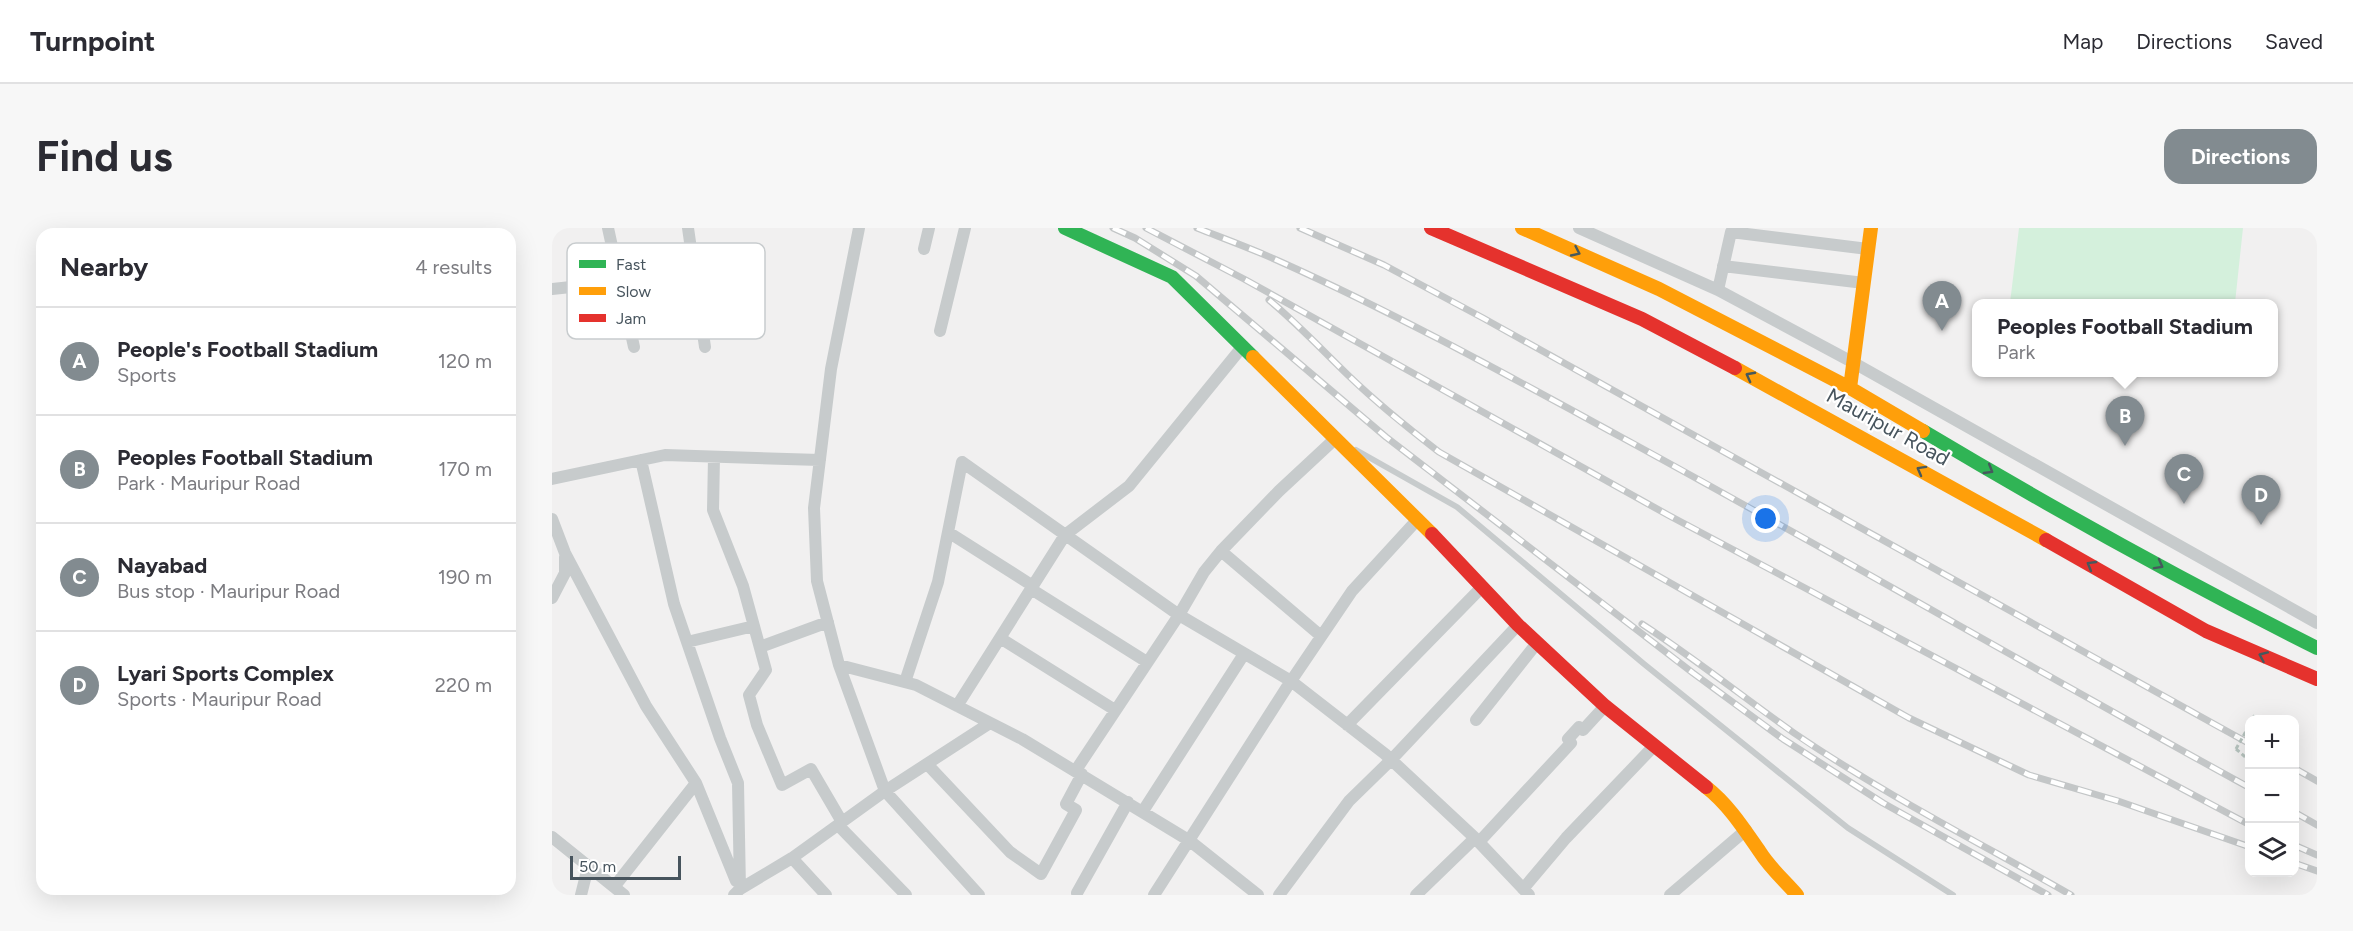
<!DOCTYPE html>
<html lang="en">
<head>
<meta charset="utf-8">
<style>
  body { margin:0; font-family:Figtree,sans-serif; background:#f7f7f7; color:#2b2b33 }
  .controls { position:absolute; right:18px; bottom:18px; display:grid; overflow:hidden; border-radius:12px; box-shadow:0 6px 24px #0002 }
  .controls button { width:54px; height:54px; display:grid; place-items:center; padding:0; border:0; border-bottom:2px solid #e1e1e2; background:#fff; color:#2b2b33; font:30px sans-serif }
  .scale { position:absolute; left:18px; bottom:15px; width:111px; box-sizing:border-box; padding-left:6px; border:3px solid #47545d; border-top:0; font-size:16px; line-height:21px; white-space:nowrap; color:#47545d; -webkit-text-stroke:4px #fff; paint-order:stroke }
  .you { position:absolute; left:1214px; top:291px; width:21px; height:21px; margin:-15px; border:4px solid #fff; border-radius:50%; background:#1a73e8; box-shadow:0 0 0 9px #1a73e833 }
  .badge { display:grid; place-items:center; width:39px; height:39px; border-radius:50%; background:#828b90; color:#fff; font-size:20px; font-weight:700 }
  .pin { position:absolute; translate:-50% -50px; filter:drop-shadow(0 2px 3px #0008) }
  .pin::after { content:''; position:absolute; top:32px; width:21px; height:18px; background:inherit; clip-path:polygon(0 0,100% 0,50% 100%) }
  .popup { position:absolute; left:1420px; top:71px; width:306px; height:78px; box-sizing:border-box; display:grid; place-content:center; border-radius:12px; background:#fff; filter:drop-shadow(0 2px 4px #0005); font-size:20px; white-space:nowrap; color:#7c7c81 }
  .popup b { font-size:22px; color:#2b2b33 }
  .popup::after { content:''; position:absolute; left:50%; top:100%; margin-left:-12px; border:12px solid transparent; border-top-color:#fff }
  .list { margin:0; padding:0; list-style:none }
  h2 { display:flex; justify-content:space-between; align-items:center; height:78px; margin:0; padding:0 24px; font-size:26px }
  h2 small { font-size:20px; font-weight:400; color:#7c7c81 }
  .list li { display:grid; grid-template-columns:39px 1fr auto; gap:18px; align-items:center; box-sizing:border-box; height:108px; padding:0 24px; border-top:2px solid #e1e1e2 }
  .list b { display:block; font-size:22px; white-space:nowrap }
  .list p { margin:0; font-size:20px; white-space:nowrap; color:#7c7c81 }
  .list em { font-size:20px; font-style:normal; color:#7c7c81 }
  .icon { flex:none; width:33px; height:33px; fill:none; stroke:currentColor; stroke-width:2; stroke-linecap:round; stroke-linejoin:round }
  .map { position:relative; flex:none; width:1765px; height:667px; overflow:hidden; border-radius:18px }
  header { display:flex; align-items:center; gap:36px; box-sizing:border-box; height:84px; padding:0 30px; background:#fff; border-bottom:2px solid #e1e1e2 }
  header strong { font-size:28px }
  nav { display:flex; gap:33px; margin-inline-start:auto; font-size:21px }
  .intro { display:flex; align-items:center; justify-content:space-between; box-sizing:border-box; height:144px; padding:0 36px }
  h1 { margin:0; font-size:42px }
  .button { padding:15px 27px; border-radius:18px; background:#828b90; color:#fff; font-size:21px; font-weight:700 }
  main { display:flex; gap:36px; padding:0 36px }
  aside { flex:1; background:#fff; border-radius:18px; box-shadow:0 6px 24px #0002 }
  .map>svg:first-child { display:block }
</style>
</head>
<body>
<header>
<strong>Turnpoint</strong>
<nav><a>Map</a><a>Directions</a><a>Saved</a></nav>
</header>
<div class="intro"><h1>Find us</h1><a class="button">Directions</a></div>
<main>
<aside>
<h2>Nearby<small>4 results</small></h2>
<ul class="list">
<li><span class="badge">A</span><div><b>People's Football Stadium</b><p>Sports</p></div><em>120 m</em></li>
<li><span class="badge">B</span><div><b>Peoples Football Stadium</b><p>Park · Mauripur Road</p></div><em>170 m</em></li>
<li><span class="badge">C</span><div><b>Nayabad</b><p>Bus stop · Mauripur Road</p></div><em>190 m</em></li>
<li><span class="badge">D</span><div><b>Lyari Sports Complex</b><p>Sports · Mauripur Road</p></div><em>220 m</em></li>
</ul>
</aside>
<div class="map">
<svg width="1765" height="667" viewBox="0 0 1765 667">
  <rect width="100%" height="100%" fill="#f1f0f0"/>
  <path fill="#d4f0dc" d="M1467,0h224l-8,75h-225z"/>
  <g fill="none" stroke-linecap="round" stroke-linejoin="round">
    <path stroke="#b6c3be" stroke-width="3" stroke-dasharray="4.5 3" stroke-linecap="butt" d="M1700,491l3,-4 5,4
      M1684,521l14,12"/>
    <path stroke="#c7cbcc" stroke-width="6" d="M804,222l101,57 187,157 204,164 105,67"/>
    <path stroke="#c7cbcc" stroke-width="12" d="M56,0l26,119
      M136,0l17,119
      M307,0l-28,141 -17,139 3,73 22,84 46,126 94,104
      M1027,0l139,62 136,73 463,260
      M372,21l5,-21
      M1171,38l141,17
      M0,61l19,-2
      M1166,62l13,-58 137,17
      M388,103l25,-103
      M162,229l-1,53 30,76 23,84 -17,25 8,30 25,60 29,-16 31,53
      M89,232l33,144 46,134 18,45 2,106
      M0,251l113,-24 155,5
      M0,291l13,34 81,153 50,77 40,98
      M396,304l85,54
      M669,323l100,85
      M479,361l116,73
      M0,370l13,-25v-16
      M448,410l115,72
      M135,414l67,-16
      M208,419l68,-25
      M287,437l77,20 106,54 168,102 68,54
      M353,454l33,-100 24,-120 217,153 112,66 94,73 90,84 54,57
      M405,478l108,-171 64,-49 114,-140
      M924,492l61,-77
      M795,497l135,-138
      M375,536l83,88 31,22 35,-64 -10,-6 16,-30
      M524,542l103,-155 25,-43 17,-21 58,-60 57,-53
      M591,583l101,-157
      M286,597l68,70
      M0,609l72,58
      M927,614l92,-99 -3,-4 11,-12 4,3 22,-24
      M240,630l34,37
      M62,659l82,-104
      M971,661l43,-51 87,-91
      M525,665l51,-91
      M29,667l7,-28
      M182,667l6,-6 52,-31 93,-67 105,-68
      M602,667l133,-208 65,-96 66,-72
      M727,667l70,-94 42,-41 127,-135
      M864,667l59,-57
      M1118,667l76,-65"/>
    <path stroke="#30b455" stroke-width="14" d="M513,0l107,49 81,80
      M1371,203c129,77 260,150 394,217"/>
    <path stroke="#ff9f0a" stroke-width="14" d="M970,0l137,61 191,99 73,43
      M701,129l179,177
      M1183,140l311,172
      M1298,160l21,-160
      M1154,559c23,18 38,42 54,65 10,16 25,29 37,43"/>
    <path stroke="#e5322d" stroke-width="14" d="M879,0l211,91 93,49
      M880,306l86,91 87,81 101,81
      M1494,312l160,91 111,48"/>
    <defs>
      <path id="rail" d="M561,0l22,10 61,38 190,161 307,236 90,66 100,64 165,92
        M594,0l98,51 424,236 582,310
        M645,0c28,11 56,21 84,34 116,52 228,114 340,175 211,115 418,235 629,351
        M748,0l84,37 99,53 767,426
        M717,72c29,24 54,51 81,77 28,27 58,51 89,75l470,266 120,57 89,26 132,46
        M1090,396c52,34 101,73 152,109 88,60 184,109 277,162
        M1742,540l23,13
        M1742,584l23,13
        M1742,617l23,10
        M1742,635l23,8"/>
    </defs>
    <use href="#rail" stroke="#c3c6c7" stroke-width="7"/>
    <use href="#rail" stroke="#fff" stroke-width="4.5" stroke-dasharray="14" stroke-linecap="butt"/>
    <path stroke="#b6c3be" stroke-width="3" stroke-dasharray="4.5 3" stroke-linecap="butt" d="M1684,521l14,-25"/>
  </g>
  <defs><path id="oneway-chevron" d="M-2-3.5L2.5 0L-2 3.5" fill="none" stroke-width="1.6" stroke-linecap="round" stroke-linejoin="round" transform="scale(1.5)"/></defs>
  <g stroke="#46595d">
    <use href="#oneway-chevron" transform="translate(1024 24) rotate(25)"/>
    <use href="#oneway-chevron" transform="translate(1198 148) rotate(-152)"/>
    <use href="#oneway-chevron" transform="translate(1369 242) rotate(-151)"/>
    <use href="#oneway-chevron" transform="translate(1437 242) rotate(31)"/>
    <use href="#oneway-chevron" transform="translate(1539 337) rotate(-150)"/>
    <use href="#oneway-chevron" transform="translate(1607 337) rotate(29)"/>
    <use href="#oneway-chevron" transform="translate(1711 428) rotate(-156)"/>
  </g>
  <g text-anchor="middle" stroke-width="4.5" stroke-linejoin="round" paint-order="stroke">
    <g font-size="21" fill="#47545d" stroke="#fff">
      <text transform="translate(1336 199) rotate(29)" y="7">Mauripur Road</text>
    </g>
  </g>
  <rect x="15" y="15" width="198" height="96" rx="9" fill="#fff" stroke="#c8ccce" stroke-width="1.5"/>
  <rect x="27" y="32" width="27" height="8" fill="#30b455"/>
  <rect x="27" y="59" width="27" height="8" fill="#ff9f0a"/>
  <rect x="27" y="86" width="27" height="8" fill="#e5322d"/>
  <g font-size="16" fill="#47545d">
    <text x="64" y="42">Fast</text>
    <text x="64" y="69">Slow</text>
    <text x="64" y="96">Jam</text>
  </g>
</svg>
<div class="controls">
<button>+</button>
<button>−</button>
<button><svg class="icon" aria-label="layers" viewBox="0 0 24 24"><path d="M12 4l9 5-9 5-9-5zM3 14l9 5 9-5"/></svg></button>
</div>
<div class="scale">50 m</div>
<div class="you"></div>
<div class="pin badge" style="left:1390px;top:103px">A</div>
<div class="pin badge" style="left:1573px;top:218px">B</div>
<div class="popup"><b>Peoples Football Stadium</b>Park</div>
<div class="pin badge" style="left:1632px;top:276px">C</div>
<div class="pin badge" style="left:1709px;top:297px">D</div>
</div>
</main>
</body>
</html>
